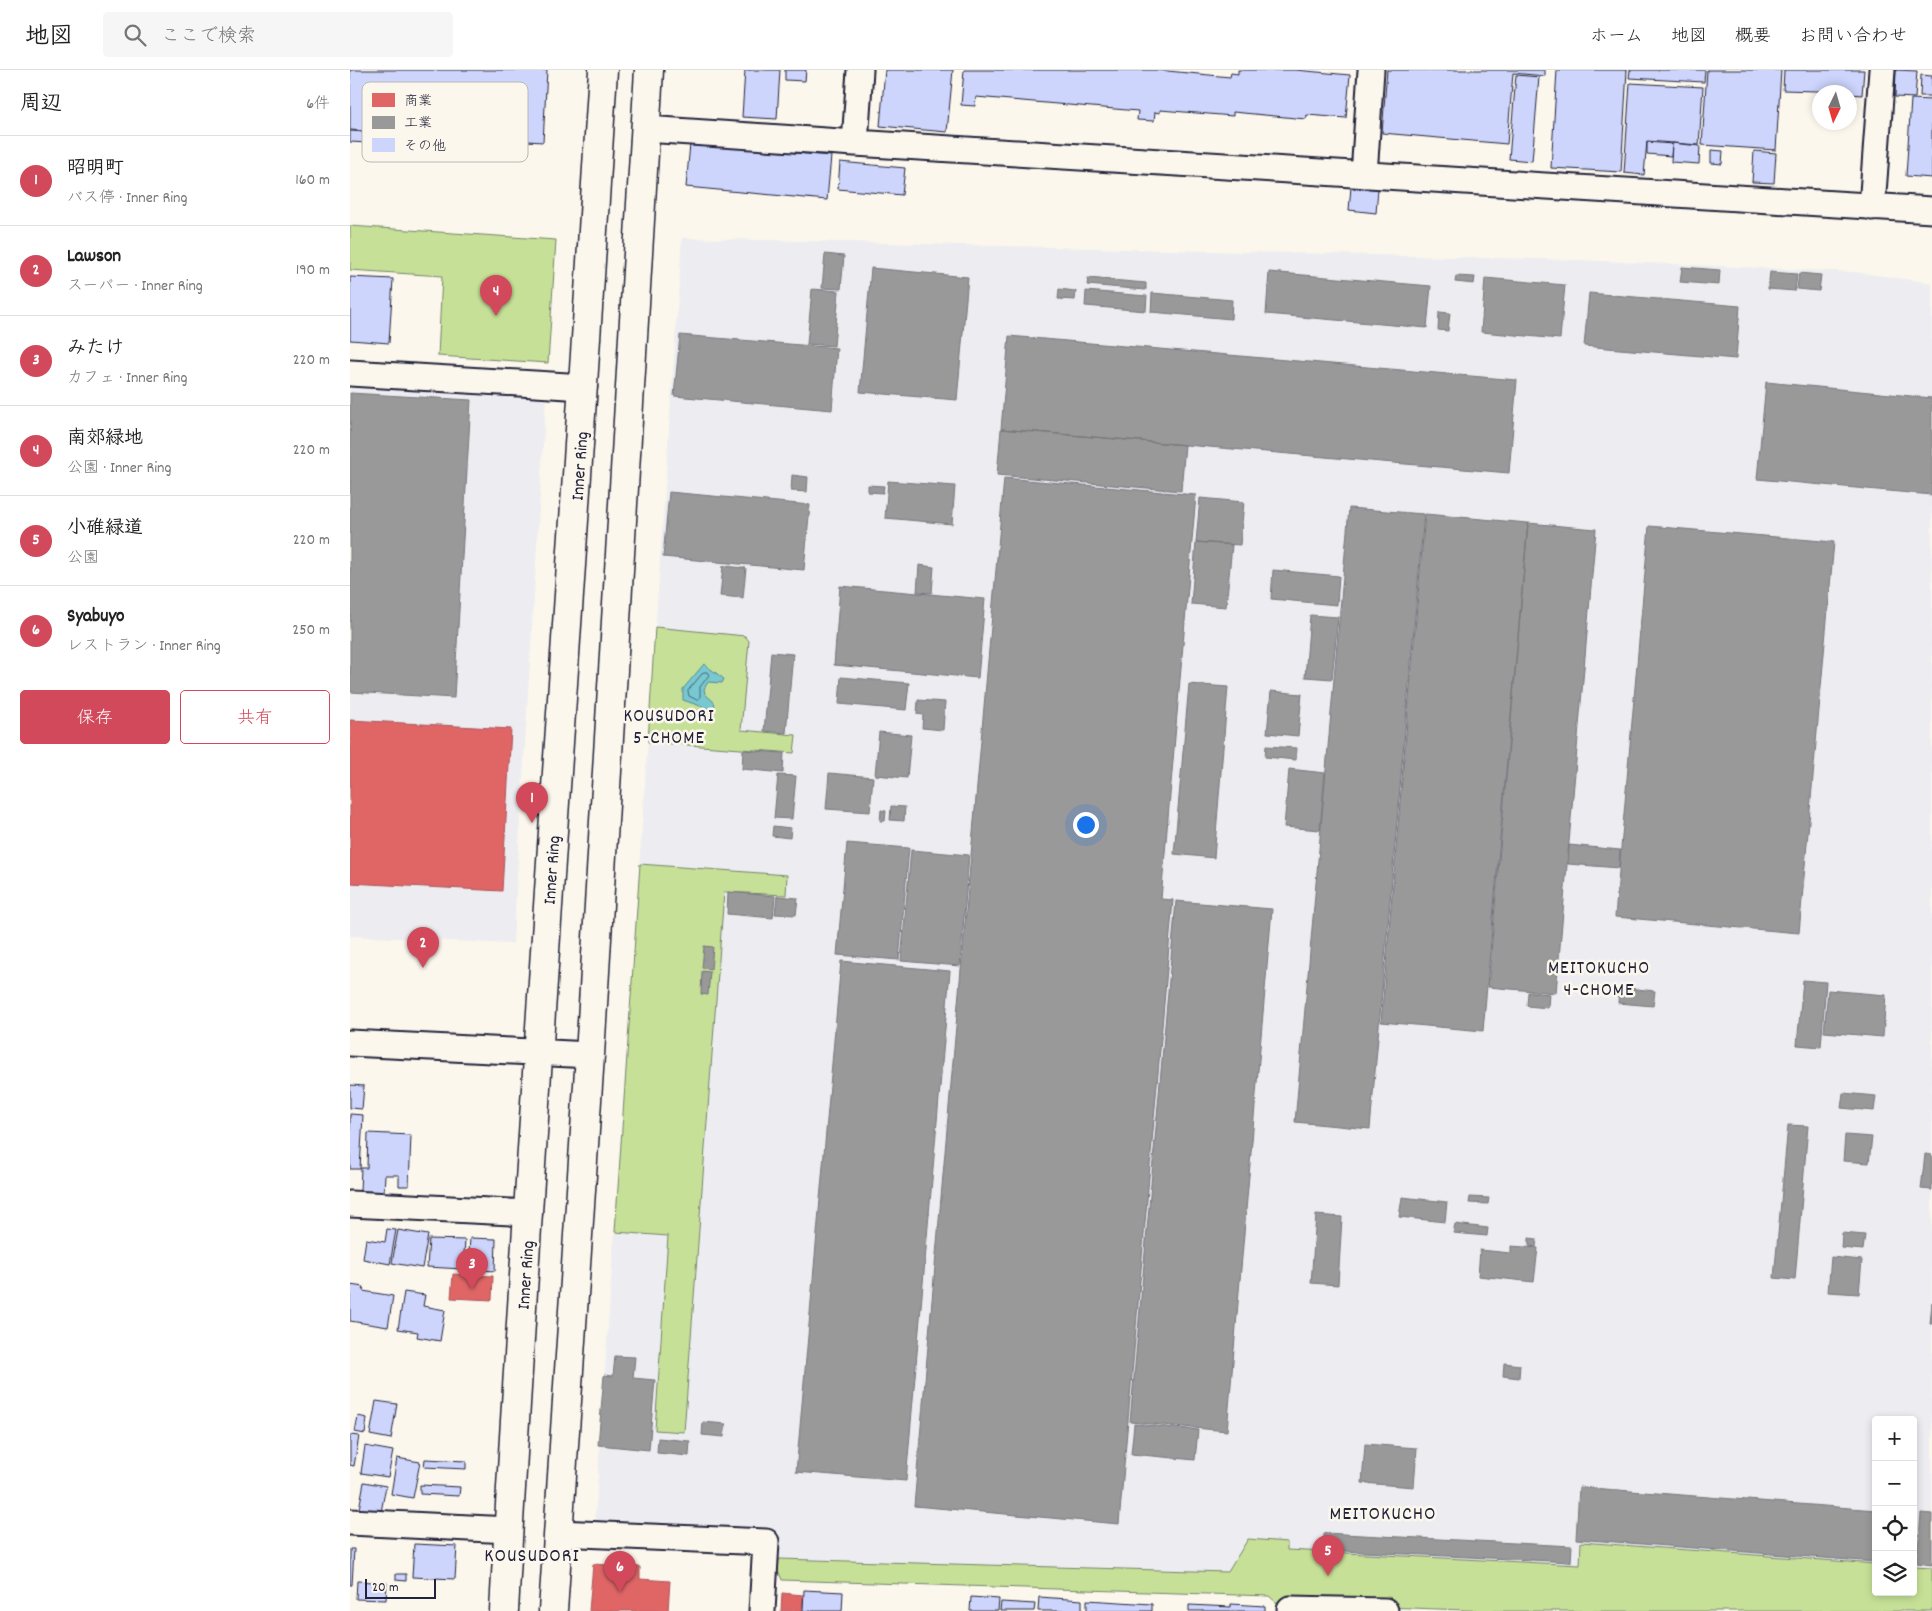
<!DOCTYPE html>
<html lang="ja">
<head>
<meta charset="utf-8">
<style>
  body { margin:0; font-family:Dekko,"Klee One",sans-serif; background:#f6f6f6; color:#222 }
  .controls { position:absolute; right:15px; bottom:15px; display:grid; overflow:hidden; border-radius:5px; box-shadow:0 2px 8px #0003 }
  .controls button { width:45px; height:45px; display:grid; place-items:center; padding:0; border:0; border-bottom:1px solid #e0e0e0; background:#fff; color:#222; font:25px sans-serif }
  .compass { position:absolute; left:1462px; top:15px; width:45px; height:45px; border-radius:50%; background:#fff; box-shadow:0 2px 8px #0003; rotate:185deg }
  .scale { position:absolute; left:15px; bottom:12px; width:71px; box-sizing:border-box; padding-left:5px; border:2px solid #22223b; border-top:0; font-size:14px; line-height:18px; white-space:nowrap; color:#22223b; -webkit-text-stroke:4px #fbf7ec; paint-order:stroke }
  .you { position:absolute; left:735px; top:754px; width:18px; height:18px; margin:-12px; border:4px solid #fff; border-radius:50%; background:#1a73e8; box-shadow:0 0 0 8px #1a73e833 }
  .badge { display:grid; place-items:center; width:32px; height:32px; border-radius:50%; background:#d1495b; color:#fff; font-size:16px; font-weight:700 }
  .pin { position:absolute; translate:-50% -41px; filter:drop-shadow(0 1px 2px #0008) }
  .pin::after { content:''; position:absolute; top:26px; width:18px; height:15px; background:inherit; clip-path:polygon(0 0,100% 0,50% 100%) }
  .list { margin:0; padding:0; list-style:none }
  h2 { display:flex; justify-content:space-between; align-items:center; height:65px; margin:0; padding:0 20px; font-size:21px }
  h2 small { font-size:16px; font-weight:400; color:#767676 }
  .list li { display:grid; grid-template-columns:32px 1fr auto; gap:15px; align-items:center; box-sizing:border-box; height:90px; padding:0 20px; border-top:1px solid #e0e0e0 }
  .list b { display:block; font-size:19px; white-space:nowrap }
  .list p { margin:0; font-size:16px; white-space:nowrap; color:#767676 }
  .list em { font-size:16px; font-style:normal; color:#767676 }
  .actions { display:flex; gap:10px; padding:15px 20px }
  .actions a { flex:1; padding:11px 0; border:1px solid #d1495b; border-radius:5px; text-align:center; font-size:18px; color:#d1495b }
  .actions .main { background:#d1495b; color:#fff }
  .icon { flex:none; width:28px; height:28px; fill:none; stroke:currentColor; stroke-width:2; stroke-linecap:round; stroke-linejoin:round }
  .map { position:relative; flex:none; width:1582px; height:1541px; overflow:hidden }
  header { display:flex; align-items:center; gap:30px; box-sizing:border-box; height:70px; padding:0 25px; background:#fff; border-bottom:1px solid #e0e0e0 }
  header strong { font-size:24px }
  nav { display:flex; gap:28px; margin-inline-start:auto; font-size:18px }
  .search { width:350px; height:45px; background:#f6f6f6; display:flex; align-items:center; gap:12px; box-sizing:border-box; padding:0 18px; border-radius:5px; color:#767676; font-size:19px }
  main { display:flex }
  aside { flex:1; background:#fff }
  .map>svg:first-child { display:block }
</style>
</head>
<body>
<header>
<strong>地図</strong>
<div class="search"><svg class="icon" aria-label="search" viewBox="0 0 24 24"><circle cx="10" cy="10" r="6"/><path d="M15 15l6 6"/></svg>ここで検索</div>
<nav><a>ホーム</a><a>地図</a><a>概要</a><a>お問い合わせ</a></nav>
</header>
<main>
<aside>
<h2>周辺<small>6件</small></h2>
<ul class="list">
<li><span class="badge">1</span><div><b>昭明町</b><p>バス停 · Inner Ring</p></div><em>160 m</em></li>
<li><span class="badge">2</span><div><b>Lawson</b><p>スーパー · Inner Ring</p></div><em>190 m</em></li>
<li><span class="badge">3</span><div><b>みたけ</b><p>カフェ · Inner Ring</p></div><em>220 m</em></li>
<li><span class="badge">4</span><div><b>南郊緑地</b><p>公園 · Inner Ring</p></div><em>220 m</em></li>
<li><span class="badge">5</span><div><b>小碓緑道</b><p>公園</p></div><em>220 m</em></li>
<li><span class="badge">6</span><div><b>Syabuyo</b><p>レストラン · Inner Ring</p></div><em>250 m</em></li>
</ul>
<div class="actions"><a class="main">保存</a><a>共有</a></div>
</aside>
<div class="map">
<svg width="1582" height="1541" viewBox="0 0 1582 1541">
  <rect width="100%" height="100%" fill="#fbf7ec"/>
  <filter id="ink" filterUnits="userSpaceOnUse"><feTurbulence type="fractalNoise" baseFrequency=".02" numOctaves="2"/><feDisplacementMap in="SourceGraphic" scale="10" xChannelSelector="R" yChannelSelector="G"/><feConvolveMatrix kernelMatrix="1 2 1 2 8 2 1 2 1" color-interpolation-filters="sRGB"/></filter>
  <g filter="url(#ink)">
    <path fill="#ededf1" d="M332,168l895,22 278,12 77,11v1285l-19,-1v-147h-37v144l-294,-22 -2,23 -293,-15v-7l-59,29 -449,-13v-26l-179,-7 -5,-9z
      M0,314l196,11 -33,549 -163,-8z"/>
    <path fill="#c6e197" stroke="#748269" d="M0,156l206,14 -8,123 -110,-7 4,-80 -92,-6z
      M305,557l90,9 4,5 -8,89 55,5 -2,18 -146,-11z
      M290,794l147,11 -1,20 -62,-3 -40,540 -29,-2 13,-194 -53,-4z
      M898,1469l39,3v8l293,15 1,-23 295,22v28h37v-25l19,1v43h-440l-215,-8 -8,-7 -487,-16 -4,-10 1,-11 449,13z"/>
    <path fill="#78c8d1" stroke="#568695" d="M354,594l20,15 -2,4 -14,-1 -4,7 1,5 9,8 1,4 -3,4 -29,-10v-11z"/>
    <path fill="#e06666" stroke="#a75259" d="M0,650l161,9 -9,162 -152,-8z
      M103,1204l40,2 -1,24 -41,-2z
      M243,1494l47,3v12l30,2 -2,30h-79z
      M432,1523l21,2 -1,16h-21z"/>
    <path fill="#999" stroke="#75757d" d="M475,184l19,2 -3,33 -19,-1z
      M1332,197l38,3 -1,15 -39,-3z
      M521,198l97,9 -11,123 -97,-8z
      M919,202l162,14 -4,42 -161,-14z
      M1420,202l27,2 -2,17 -27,-2z
      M1449,203l22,2 -2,16 -22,-2z
      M1106,206l19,1 -1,7 -19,-2z
      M738,208l58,5v7l-59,-5z
      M1135,208l80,7 -5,54 -79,-7z
      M462,219l27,2 -5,55 -27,-2z
      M709,219l17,2 -1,9 -17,-1z
      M736,221l61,5 -1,15 -61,-5z
      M802,223l80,7 -1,19 -80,-7z
      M1239,223l151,13 -4,53 -152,-13z
      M1089,242l11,1 -2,18 -10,-1z
      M330,265l157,13 -5,62 -158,-14z
      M659,266l508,44 -8,93 -508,-44z
      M1416,312l166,16v97l-175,-16z
      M0,323l121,7 -17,298 -104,-6z
      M651,359l184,16 -4,46 -184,-16z
      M442,405l16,2 -1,15 -16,-1z
      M654,408l192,17 -35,404 12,1 -54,624 -205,-18z
      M538,411l67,5 -3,38 -67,-6z
      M518,415l16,1 -1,7 -15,-1z
      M319,422l141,13 -6,65 -141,-13z
      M850,428l44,4 -4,43 -44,-3z
      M999,438l75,6 -54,615 -75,-7z
      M1075,444l103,9 -45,508 -102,-9z
      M1178,453l68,6 -40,464 -68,-6z
      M1299,456l185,16 -35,391 -184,-16z
      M846,472l36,3 -6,62 -35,-3z
      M569,495l15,2 -2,26 -15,-1z
      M373,496l23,2 -3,30 -23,-2z
      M923,500l66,6 -2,29 -66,-6z
      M490,516l145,13 -7,79 -144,-13z
      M960,545l28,2 -6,62 -27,-2z
      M421,582l22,2 -7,79 -22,-2z
      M491,607l68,6 -3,27 -67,-6z
      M839,614l39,3 -14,171 -40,-4z
      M921,621l31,3 -4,42 -31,-3z
      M568,630l27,2 -2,28 -21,-2 1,-13 -6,-1z
      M529,662l32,3 -4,43 -32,-3z
      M916,676l31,2 -1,12 -31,-3z
      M393,680l41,3 -1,20 -41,-4z
      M939,699l36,4 -5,57 -36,-3z
      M479,703l44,4 -3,35 -44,-3z
      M428,705l18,1 -4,43 -18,-1z
      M541,736l14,1 -1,14 -14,-1z
      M531,740l5,1 -1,10h-5z
      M423,756l18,2 -1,10 -18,-2z
      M497,773l62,5 -10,112 -62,-5z
      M1219,775l51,5 -1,18 -51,-4z
      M561,780l58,5 -9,111 -59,-5z
      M378,822l47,4 -2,22 -46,-4z
      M427,826l21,2 -2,17 -21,-1z
      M826,831l96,8 -45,522 -97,-9z
      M354,876l9,1 -2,22 -9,-1z
      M491,891l109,10 -44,510 -110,-9z
      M352,901l8,1 -2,23 -7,-1z
      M1453,910l23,2 -5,65 -24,-2z
      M1269,917l36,4 -2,15 -35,-3z
      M1478,920l58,5 -3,42 -59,-5z
      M1178,922l21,2 -1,14 -21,-2z
      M1493,1023l33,3 -2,15 -33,-3z
      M1438,1055l20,1 -13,154 -21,-2z
      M1495,1065l27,2 -3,26 -26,-2z
      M1575,1084l7,1v35l-11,-1z
      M1052,1127l45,5 -2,20 -46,-5z
      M1120,1127l19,1 -1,6 -19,-1z
      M966,1145l26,2 -4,68 -27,-2z
      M1105,1154l33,4 -1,8 -34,-3z
      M1492,1163l23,2 -2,15 -22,-2z
      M1179,1168l8,1 -1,8 -7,-1z
      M1161,1176l27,2 -4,34 -56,-6 2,-26 31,3z
      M1481,1187l31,3 -3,34 -31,-2z
      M1582,1232v22h-2z
      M265,1286l20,1 -2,21 22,2 -6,70 -51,-5 6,-70 9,1z
      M1154,1293l16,2 -1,13 -16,-2z
      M353,1352l23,2 -2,13 -22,-2z
      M784,1354l64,6 -3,30 -64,-6z
      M308,1368l32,3 -1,15 -32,-3z
      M1015,1374l52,4 -3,39 -52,-4z
      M1229,1417l297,23v52l-300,-23z
      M1571,1443l11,1v51l-15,-2z
      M974,1463l248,13 -1,16 -248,-12z"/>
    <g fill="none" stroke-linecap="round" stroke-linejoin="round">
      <path stroke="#446477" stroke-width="1" d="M354,602h3l2,3 -9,12v11l-3,2 -8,-4 -1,-5z"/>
    </g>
    <path fill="#cdd5fd" stroke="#22223b" d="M0,0h197l-4,72 -193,-12z
      M395,0h35l-3,49 -35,-2z
      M435,0h21l-1,11 -20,-1z
      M535,0h68l-6,62 -67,-6z
      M614,0h193l73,7 1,-4 7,1v-4h57l55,5 -4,43 -39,-3 -1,4 -73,-7v4l-73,-6v3l-5,-1 -1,9 -17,-1 1,-9 -162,-14 -1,9 -14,-1z
      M1037,0h158v6l-32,-3 -6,71 -125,-11z
      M1207,0h70l-6,102 -70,-4z
      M1280,0h75l-1,12 -75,-4z
      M1357,0h74l-5,80 -74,-5z
      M1434,0h80l-2,25 -12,-1v-2l-67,-2z
      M1546,0l21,1 -2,27 -20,-1z
      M1166,5l23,2 -7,84 -23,-2z
      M1571,5l11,1v20h-12z
      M1280,13l73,4 -4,58 -52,-4 -3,34 -20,-2z
      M1561,29l21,1v78l-26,-2z
      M0,61l73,4 -1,11 -72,-4z
      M1297,72l25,2 -1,12 -24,-2z
      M1322,73l28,3 -1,18 -28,-2z
      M340,74l141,12 -4,44 -141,-13z
      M1361,80l12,1 -1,13 -11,-1z
      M1404,81l22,2 -2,30 -22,-1z
      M490,92l65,6 -3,27 -64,-6z
      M1001,117l27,2 -2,24 -27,-3z
      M0,207l43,2 -4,64 -39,-3z
      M0,1015l14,1 -2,23 -12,-1z
      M0,1044l13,1 -3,54h-10z
      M18,1063l43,2 -2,51h-10v-11h-14l-1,17 -24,-1 1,-23h6z
      M37,1159l9,1 -6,34 -27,-5 3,-20 19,3z
      M48,1160l30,5 -6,33 -30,-5z
      M120,1168l26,1 -1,32 -27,-2z
      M79,1169l36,1 -2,29 -36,-2z
      M0,1215l14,2 -1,4 30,5 -5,31 -38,-6z
      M54,1222l21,3 -2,11 22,4 -5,31 -23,-4 1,-5 -20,-3z
      M26,1331l21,3 -6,35 -21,-4z
      M8,1346l9,2 -2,16 -10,-2z
      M0,1365l9,1 -5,30 -4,-1z
      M15,1376l28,5 -5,26 -27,-4z
      M47,1388l23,4 -7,36 -22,-4z
      M75,1389l41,2v8l-42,-2z
      M14,1412l22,4 -5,26 -22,-3z
      M70,1415l40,2 -1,9 -39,-2z
      M64,1474l43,2 -2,33 -43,-2z
      M0,1479h4l-2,36h-2z
      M46,1504h10v7l-10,-1z
      M7,1511l30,2 -1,17 -30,-1z
      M454,1520l39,2 -1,19h-39z
      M621,1527l28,2 -1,12h-28z
      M689,1527l43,3v11h-44z
      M737,1530l65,4v7h-65z
      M651,1532l34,2 -1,7h-34z
      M881,1534l34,2v5h-76v-6l42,2z"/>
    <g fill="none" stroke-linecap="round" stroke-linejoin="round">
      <defs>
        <path id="minor" d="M295,59l210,14 1077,67
          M505,73l5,-73
          M1014,105l7,-105
          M1522,137l10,-137
          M0,303l234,14
          M0,973l240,12
          M0,1134l179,9
          M0,1452l159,8
          M208,1463l208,9 -4,69
          M940,1539l95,2"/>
        <path id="major" d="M154,1541c28,-514 68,-1027 99,-1541
          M203,1541l37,-556 59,-985"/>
      </defs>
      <use href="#minor" stroke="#22223b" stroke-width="29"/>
      <use href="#major" stroke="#22223b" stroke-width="31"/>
      <use href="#minor" stroke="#fbf7ec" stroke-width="25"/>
      <use href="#major" stroke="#fbf7ec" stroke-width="28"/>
    </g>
  </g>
  <g text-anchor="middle" stroke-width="5" stroke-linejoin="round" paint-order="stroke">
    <g font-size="18" fill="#22223b" stroke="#fbf7ec">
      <text transform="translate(229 396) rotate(-86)" y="6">Inner Ring</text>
      <text transform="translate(201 800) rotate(-86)" y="6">Inner Ring</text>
      <text transform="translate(175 1205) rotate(-86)" y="6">Inner Ring</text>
    </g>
    <g font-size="19" letter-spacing="1" fill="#22223b" stroke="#fbf7ec">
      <text x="319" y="651">KOUSUDORI<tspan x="319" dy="22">5-CHOME</tspan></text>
      <text x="1249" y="903">MEITOKUCHO<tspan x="1249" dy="22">4-CHOME</tspan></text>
    </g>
    <g font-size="20" letter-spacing="1" fill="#22223b" stroke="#fbf7ec">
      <text x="1033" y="1449">MEITOKUCHO</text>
      <text x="182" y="1491">KOUSUDORI</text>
    </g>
  </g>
  <rect x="12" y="12" width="166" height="80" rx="8" fill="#fbf7ec" stroke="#bab7b7" stroke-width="1"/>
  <rect x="22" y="23" width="23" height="14" fill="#e06666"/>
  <rect x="22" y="46" width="23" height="13" fill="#999"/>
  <rect x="22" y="68" width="23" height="14" fill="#cdd5fd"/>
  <g font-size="14" fill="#22223b">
    <text x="54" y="35">商業</text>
    <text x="54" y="57">工業</text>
    <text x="54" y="80">その他</text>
  </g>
</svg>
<div class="controls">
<button>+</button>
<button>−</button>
<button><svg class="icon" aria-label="locate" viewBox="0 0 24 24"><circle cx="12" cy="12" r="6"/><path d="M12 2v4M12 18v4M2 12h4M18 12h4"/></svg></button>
<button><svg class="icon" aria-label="layers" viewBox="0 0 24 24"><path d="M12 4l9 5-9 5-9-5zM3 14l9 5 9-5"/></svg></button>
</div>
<svg class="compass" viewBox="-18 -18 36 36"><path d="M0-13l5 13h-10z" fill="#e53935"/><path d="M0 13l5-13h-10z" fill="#767676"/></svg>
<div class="scale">20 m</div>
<div class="you"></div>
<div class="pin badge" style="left:182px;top:753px">1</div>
<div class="pin badge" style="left:73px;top:898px">2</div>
<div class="pin badge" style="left:122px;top:1219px">3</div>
<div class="pin badge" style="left:146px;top:246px">4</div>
<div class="pin badge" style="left:978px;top:1506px">5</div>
<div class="pin badge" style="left:270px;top:1522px">6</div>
</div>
</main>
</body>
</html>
